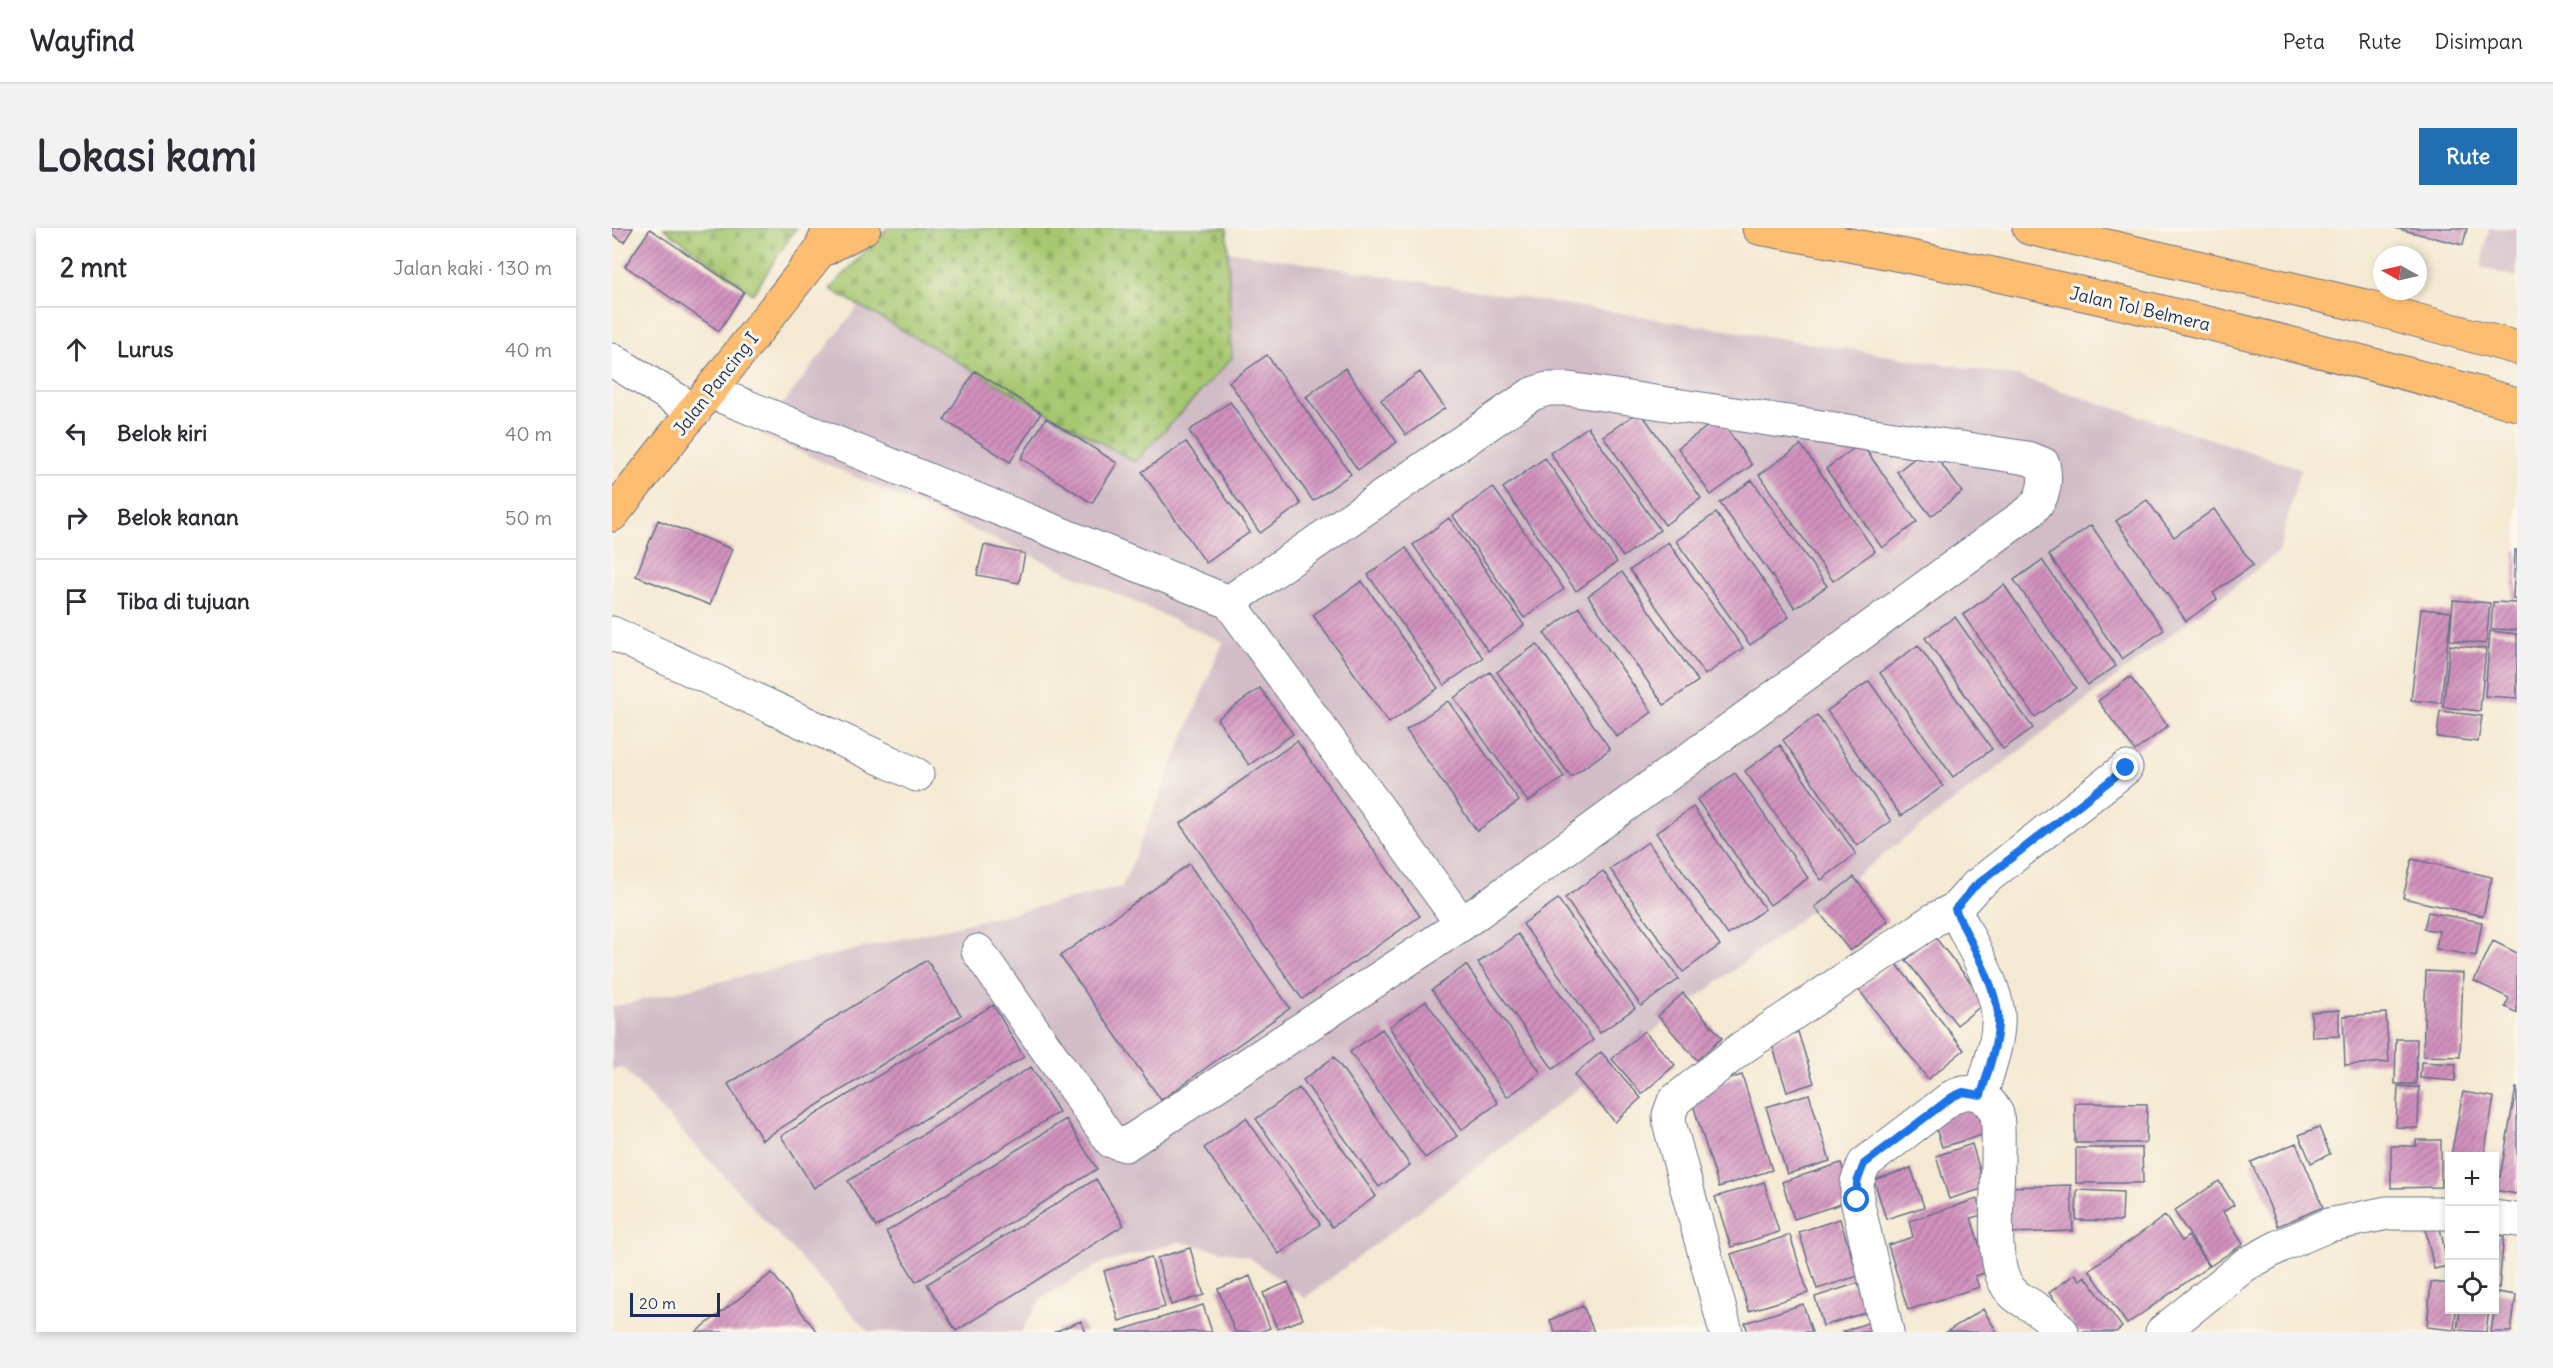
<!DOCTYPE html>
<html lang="id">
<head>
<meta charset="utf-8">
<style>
  body { margin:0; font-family:Delius,sans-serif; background:#f2f2f3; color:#2b2b33 }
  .controls { position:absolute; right:18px; bottom:18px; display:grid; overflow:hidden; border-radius:0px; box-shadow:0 3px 9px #0003 }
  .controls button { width:54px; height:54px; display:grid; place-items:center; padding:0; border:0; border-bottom:2px solid #e1e1e2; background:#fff; color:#2b2b33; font:30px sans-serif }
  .compass { position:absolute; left:1761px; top:18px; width:54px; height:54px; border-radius:50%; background:#fff; box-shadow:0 3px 9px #0003; rotate:278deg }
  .scale { position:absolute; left:18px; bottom:15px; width:90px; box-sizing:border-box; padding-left:6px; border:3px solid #1b2f5e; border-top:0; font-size:16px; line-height:21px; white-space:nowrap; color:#1b2f5e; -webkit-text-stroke:4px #fbf7ec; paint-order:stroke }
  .stop { position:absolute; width:18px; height:18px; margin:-14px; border:4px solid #1a73e8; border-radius:50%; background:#fff }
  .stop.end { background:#1a73e8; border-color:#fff; box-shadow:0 2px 6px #0008 }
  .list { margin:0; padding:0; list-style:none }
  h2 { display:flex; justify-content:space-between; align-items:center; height:78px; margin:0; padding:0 24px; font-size:26px }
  h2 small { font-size:20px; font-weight:400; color:#7c7c81 }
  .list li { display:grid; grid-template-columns:39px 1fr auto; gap:18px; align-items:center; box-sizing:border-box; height:84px; padding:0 24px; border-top:2px solid #e1e1e2 }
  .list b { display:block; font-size:22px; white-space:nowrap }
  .list em { font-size:20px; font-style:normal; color:#7c7c81 }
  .icon { flex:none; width:33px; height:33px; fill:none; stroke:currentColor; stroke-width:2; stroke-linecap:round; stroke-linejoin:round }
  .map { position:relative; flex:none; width:1905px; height:1104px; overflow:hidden; border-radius:0px }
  header { display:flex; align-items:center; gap:36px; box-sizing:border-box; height:84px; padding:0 30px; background:#fff; border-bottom:2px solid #e1e1e2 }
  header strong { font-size:28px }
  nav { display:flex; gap:33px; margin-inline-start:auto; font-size:21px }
  .intro { display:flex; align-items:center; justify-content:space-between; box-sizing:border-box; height:144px; padding:0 36px }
  h1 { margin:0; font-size:42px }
  .button { padding:15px 27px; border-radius:0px; background:#1f6fb2; color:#fff; font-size:21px; font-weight:700 }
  main { display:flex; gap:36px; padding:0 36px }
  aside { flex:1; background:#fff; border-radius:0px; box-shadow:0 3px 9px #0003 }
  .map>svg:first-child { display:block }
</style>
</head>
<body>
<header>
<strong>Wayfind</strong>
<nav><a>Peta</a><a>Rute</a><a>Disimpan</a></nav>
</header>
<div class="intro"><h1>Lokasi kami</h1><a class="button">Rute</a></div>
<main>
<aside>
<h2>2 mnt<small>Jalan kaki · 130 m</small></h2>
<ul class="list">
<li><svg class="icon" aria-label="ahead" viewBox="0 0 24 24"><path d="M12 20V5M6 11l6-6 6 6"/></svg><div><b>Lurus</b></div><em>40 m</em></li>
<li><svg class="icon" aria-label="left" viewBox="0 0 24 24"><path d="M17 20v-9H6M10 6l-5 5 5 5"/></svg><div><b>Belok kiri</b></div><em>40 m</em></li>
<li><svg class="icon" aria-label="right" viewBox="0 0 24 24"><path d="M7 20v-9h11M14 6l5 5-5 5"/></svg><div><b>Belok kanan</b></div><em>50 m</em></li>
<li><svg class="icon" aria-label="arrive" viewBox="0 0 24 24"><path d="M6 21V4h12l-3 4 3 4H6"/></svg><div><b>Tiba di tujuan</b></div></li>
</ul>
</aside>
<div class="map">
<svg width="1905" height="1104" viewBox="0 0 1905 1104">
  <defs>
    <pattern id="cemetery-stones" width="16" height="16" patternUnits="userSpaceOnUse" patternTransform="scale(1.5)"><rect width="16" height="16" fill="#a6c76f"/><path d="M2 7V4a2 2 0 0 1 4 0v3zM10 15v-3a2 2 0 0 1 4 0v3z" fill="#8eab63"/></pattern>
    <pattern id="building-hatch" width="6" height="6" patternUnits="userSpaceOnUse" patternTransform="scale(1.5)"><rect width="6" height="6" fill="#d291be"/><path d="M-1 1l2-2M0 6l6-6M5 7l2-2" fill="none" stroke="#aa779e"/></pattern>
  </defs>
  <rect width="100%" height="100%" fill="#fbf7ec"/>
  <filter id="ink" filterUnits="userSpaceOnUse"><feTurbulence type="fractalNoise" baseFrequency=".0167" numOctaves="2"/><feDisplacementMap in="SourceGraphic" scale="12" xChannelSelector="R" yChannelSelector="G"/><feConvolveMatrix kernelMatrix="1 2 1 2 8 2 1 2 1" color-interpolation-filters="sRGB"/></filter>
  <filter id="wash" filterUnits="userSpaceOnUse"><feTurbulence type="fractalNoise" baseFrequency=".008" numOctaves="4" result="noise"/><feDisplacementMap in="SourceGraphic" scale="24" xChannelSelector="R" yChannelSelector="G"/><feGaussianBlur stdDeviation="1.35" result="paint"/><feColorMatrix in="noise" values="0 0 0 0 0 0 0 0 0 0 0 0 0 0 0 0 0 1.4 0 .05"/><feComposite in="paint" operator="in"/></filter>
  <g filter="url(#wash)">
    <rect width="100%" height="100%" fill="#f4e9d2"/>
    <path fill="#d2bdc7" d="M1877,0h28v50l-36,-11z
      M615,23l789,125 284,92 -21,84 -974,746 -58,-42 -67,-14 -80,22 -58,34 -21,34h-152l-246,-264 -11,2v-63l510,-120 101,-245 -463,-208 99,-129 276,157 96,-104z"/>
    <path fill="url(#cemetery-stones)" stroke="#607b66" stroke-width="1.5" d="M52,0h132l-43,66z
      M275,0h340l5,130 -97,104 -305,-173z"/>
    <g id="blocks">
      <path fill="url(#building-hatch)" d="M0,0h21l-9,14 -12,-8z
        M1783,0h72l-4,17z
        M38,1l94,63 -25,39 -94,-65z
        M655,127l84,119 -38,27 -84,-119z
        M733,140l52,74 -39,28 -52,-73z
        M363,143l66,42 -31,49 -66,-42z
        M808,144l25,36 -39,27 -25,-35z
        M618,174l71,102 -41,29 -71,-102z
        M1028,183l61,87 -36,27 -62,-89z
        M434,190l71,45 -25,40 -71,-45z
        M1107,190l33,47 -41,30 -33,-47z
        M976,199l72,103 -37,27 -73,-104z
        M574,214l64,90 -44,31 -64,-91z
        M1249,215l56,79 -35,26 -56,-79z
        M1189,217l74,106 -42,30 -74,-106z
        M1317,219l33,45 -31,24 -34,-44z
        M933,230l72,104 -41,29 -73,-103z
        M1140,252l75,106 -32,22 -75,-105z
        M881,259l71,102 -40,29 -71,-102z
        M1535,272l27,37 40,-28 39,56 -40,28 4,6 -31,22 -70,-100z
        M1104,285l73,104 -39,28 -74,-104z
        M837,290l75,107 -36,26 -75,-106z
        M46,292l74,29 -22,56 -74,-29z
        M1479,297l73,105 -42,29 -73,-104z
        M1056,314l75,106 -38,27 -75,-105z
        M372,317l41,9 -6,29 -42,-8z
        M794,320l77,110 -39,27 -76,-110z
        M1903,322h2v50l-4,-1z
        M1430,332l74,106 -28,19 -74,-105z
        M1010,344l76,109 -34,24 -76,-109z
        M750,353l76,107 -49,35 -76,-108z
        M1392,357l72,103 -41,29 -72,-102z
        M1841,372l37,3 -4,41 -36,-4z
        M1881,374l24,1v27l-26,-1z
        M967,379l73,105 -35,25 -73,-104z
        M1809,381l30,3 -10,91 -30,-3z
        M1343,389l78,111 -30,21 -78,-111z
        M1878,403l27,3v64l-32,-2z
        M925,416l73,105 -39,28 -74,-105z
        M1306,417l74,104 -39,28 -73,-104z
        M1838,417l36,4 -6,62 -37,-4z
        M878,444l74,105 -36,25 -74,-104z
        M1518,449l38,49 -33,25 -37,-50z
        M1257,453l74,105 -42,30 -74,-105z
        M648,460l33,46 -44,31 -32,-46z
        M836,473l71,100 -42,30 -71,-101z
        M1828,483l42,5 -4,26 -41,-5z
        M1205,487l74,106 -34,25 -74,-106z
        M685,513l123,175 -118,83 -122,-175z
        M1168,517l76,109 -35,26 -76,-109z
        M1123,545l73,105 -38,27 -73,-105z
        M1081,579l72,102 -37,26 -72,-102z
        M1036,614l72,103 -37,27 -73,-103z
        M1800,631l80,18 -9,39 -80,-18z
        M577,636l101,144 -129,92 -101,-144z
        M991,643l76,108 -38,27 -76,-108z
        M1242,649l34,44 -38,30 -35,-44z
        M946,671l77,109 -35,25 -77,-109z
        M1816,684l54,10 -6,34 -40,-7 3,-18 -15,-2z
        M906,706l75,106 -40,29 -75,-106z
        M1323,709l51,65 -29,23 -51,-65z
        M1881,713l24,12v60l-12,-6 4,-9 -35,-17z
        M315,732l34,55 -199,125 -34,-56z
        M1283,734l69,88 -36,29 -69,-89z
        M854,737l75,108 -34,24 -75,-107z
        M1814,743l37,2 -3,84 -37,-1z
        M1071,765l39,45 -25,22 -39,-44z
        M814,773l72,102 -37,27 -72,-103z
        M381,777l31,52 -210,131 -33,-52z
        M1727,782v26l-27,1 -1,-25z
        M1774,785l3,49 -44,3 -2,-49z
        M770,801l75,107 -32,22 -75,-106z
        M1032,803l31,34 -33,29 -30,-35z
        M1186,804l16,51 -27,9 -16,-51z
        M1784,811h21l-1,45h-21z
        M989,824l40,46 -26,24 -41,-47z
        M722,829l76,108 -31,22 -76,-107z
        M1809,834l35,2 -1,17 -35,-3z
        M419,839l28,45 -183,115 -28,-46z
        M1130,847l30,95 -53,17 -30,-95z
        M1786,858l21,1 -1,41 -22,-1z
        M687,860l77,108 -44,31 -76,-108z
        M1904,860h1v106l-23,-4v-14l6,1z
        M1851,864l31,5 -10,59h-33z
        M1197,866l21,67 -43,13 -21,-67z
        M1463,875l72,1 -1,39h-71z
        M1365,877l9,29 -44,13 -9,-28z
        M634,890l74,106 -41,30 -75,-106z
        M454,891l31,50 -181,113 -30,-50z
        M1707,899l11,27 -19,9 -12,-28z
        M1804,912h25v47l-50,1v-42h25z
        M1684,915l27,64 -45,19 -27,-64z
        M1360,916l13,44 -36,11 -13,-43z
        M1464,920h66l1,35h-67z
        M1229,935l12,37 -59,19 -12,-37z
        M1299,940l13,39 -38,12 -12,-39z
        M484,951l28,46 -168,106 -29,-47z
        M1607,953l15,24 -11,7 20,32 -33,22 -36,-55z
        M1152,954l15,50 -48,15 -16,-50z
        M1459,957l2,46 -64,2 -2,-46z
        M1465,962l46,2 -1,29 -46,-1z
        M1365,971l5,16 -11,3 17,54 -13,4 4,11 -71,23 -20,-65 25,-8 -4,-16z
        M1553,988l17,25 6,-5 21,30 -82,58 -38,-54z
        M1228,991l18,57 -41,13 -18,-57z
        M1827,995l9,43 -14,3 -9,-42z
        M1178,1007l18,58 -59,18 -18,-57z
        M1882,1007l10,1 -5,52 -5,-1z
        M578,1020l14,47 -33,10 -14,-47z
        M539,1029l14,50 -46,14 -15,-50z
        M160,1045l45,59h-121z
        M1463,1046l5,6 5,-4 37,51 -6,5h-38l-29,-39z
        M638,1048l20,52 -10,4h-25l-17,-43z
        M676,1054l15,37 -26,10 -14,-36z
        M1819,1054l19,2v26h6l-2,20 -27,-3z
        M1246,1055l9,29 -44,14 -8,-29z
        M1885,1064l19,3 -5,37h-20z
        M1191,1076l9,28h-64l-3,-9z
        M591,1077l9,27h-94v-1z
        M971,1078l11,26h-39l-5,-12z
        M1371,1081l14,23h-51z
        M1848,1082h29l-3,22 -29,-2z
        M469,1093l5,11h-32z
        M1261,1093l4,11h-36z"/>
    </g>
  </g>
  <g filter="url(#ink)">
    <use href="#blocks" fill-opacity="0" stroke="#677087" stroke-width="1.5"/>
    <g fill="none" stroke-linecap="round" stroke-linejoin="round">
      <defs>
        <path id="minor" d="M0,132l83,51
          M99,164l518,210 233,322
          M0,405l305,142
          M366,723l133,190 14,4 337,-221 567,-412c15,-13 18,-29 14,-48l-16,-6 -458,-69h-22l-15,5 -303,208
          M1369,867c7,-25 19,-55 17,-82 -4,-32 -30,-74 -43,-104l20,-22 151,-119
          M1882,989l23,3
          M1114,1104l-56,-206 -1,-11 5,-14 69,-54 192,-128 20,-10
          M1275,1104l-30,-132v-18l7,-18 88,-67c20,-10 35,-2 45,17 6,42 -10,139 9,170 8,14 21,18 32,26 10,6 16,13 24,22
          M1550,1104l83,-67 35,-19 49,-21 58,-12h63"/>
        <path id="major" d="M207,24l45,-24
          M0,287l207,-263 11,-24"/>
        <path id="highway" d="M1147,0c255,46 509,106 758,176
          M1417,0l336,78 152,42"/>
      </defs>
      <use href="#minor" stroke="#677087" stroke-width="35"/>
      <use href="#major" stroke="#677087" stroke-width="35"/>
      <use href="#highway" stroke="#677087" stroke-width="35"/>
      <use href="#minor" stroke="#fff" stroke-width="33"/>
      <use href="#major" stroke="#fcbd6f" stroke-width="33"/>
      <use href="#highway" stroke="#fcbd6f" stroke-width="33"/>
    </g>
  </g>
  <g fill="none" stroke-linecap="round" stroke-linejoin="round" filter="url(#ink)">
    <path stroke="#1a73e8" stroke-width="8" d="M1245,972v-18l7,-18 88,-67 11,-5 18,3c7,-25 19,-55 17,-82 -4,-32 -30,-75 -43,-104l19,-22 152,-119"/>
  </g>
  <g text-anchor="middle" stroke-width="6" stroke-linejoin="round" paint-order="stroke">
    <g font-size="18" fill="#1b2f5e" stroke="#fbf7ec">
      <text transform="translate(1528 81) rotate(13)" y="6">Jalan Tol Belmera</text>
      <text transform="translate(104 156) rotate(-52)" y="6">Jalan Pancing I</text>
    </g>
  </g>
</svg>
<div class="controls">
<button>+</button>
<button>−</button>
<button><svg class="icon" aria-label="locate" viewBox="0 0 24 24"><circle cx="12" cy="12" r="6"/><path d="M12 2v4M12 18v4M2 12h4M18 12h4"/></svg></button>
</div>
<svg class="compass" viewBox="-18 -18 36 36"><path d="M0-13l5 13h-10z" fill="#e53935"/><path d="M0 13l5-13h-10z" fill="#7c7c81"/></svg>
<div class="scale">20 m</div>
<div class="stop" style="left:1245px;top:972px"></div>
<div class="stop end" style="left:1514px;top:540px"></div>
</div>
</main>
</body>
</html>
